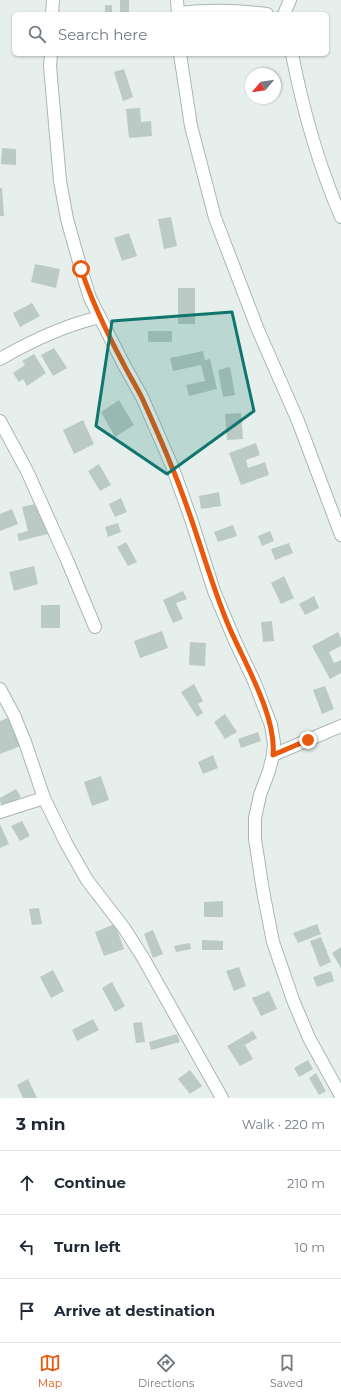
<!DOCTYPE html>
<html lang="en">
<head>
<meta charset="utf-8">
<style>
  body { margin:0; font-family:Montserrat,sans-serif; background:#f6f6f7; color:#1f2937 }
  .compass { position:absolute; left:245px; top:68px; width:36px; height:36px; border-radius:50%; background:#fff; box-shadow:0 1px 3px #0004; rotate:241deg }
  .stop { position:absolute; width:12px; height:12px; margin:-9px; border:3px solid #ea580c; border-radius:50%; background:#fff }
  .stop.end { background:#ea580c; border-color:#fff; box-shadow:0 1px 4px #0008 }
  .list { margin:0; padding:0; list-style:none }
  h2 { display:flex; justify-content:space-between; align-items:center; height:52px; margin:0; padding:0 16px; font-size:17px }
  h2 small { font-size:13px; font-weight:400; color:#747a83 }
  .list li { display:grid; grid-template-columns:26px 1fr auto; gap:12px; align-items:center; box-sizing:border-box; height:64px; padding:0 16px; border-top:1px solid #e0e1e3 }
  .list b { display:block; font-size:15px; white-space:nowrap }
  .list em { font-size:13px; font-style:normal; color:#747a83 }
  .icon { flex:none; width:22px; height:22px; fill:none; stroke:currentColor; stroke-width:2; stroke-linecap:round; stroke-linejoin:round }
  .map { position:relative; flex:none; width:341px; height:1098px; overflow:hidden }
  .search { position:absolute; background:#fff; box-shadow:0 1px 3px #0004; left:12px; right:12px; top:12px; height:44px; display:flex; align-items:center; gap:10px; box-sizing:border-box; padding:0 14px; border-radius:6px; color:#747a83; font-size:15px }
  .sheet { height:244px; background:#fff }
  nav { display:flex; justify-content:space-around; align-items:center; box-sizing:border-box; height:56px; border-top:1px solid #e0e1e3; background:#fff; font-size:11px; color:#747a83 }
  nav a { display:grid; justify-items:center; gap:2px }
  nav .on { color:#ea580c }
  .map>svg:first-child { display:block }
</style>
</head>
<body>
<div class="map">
<svg width="341" height="1098" viewBox="0 0 341 1098">
  <rect width="100%" height="100%" fill="#e6efeb"/>
  <path fill="#bbcac4" d="M120,0h9v14h-9z
    M105,5h7v9h-7z
    M124,69l9,28 -10,4 -9,-29z
    M140,108l1,14 10,-1 1,15 -23,2 -3,-29z
    M2,148l14,1v16l-15,-1z
    M0,188h2l2,28h-4z
    M171,217l6,29 -13,3 -6,-30z
    M129,233l8,23 -15,5 -8,-23z
    M35,264l25,5 -4,19 -25,-6z
    M178,288h17v36h-17z
    M32,303l8,13 -20,11 -7,-14z
    M148,331h24v11h-24z
    M54,348l13,20 -14,8 -12,-21z
    M203,351l2,9 5,-1 7,30 -28,7 -3,-11 19,-4 -4,-16 -28,6 -3,-13z
    M34,354l12,19 -19,13 -4,-7 -4,3 -6,-9 12,-8 -3,-4z
    M230,367l5,28 -12,2 -5,-27z
    M119,400l15,25 -19,12 -14,-25z
    M241,413l2,26 -16,1 -2,-26z
    M83,420l11,24 -20,10 -11,-24z
    M256,443l4,12 -14,5 2,8 17,-6 4,13 -28,10 -12,-32z
    M99,464l12,21 -11,6 -12,-20z
    M219,492l2,14 -20,3 -2,-13z
    M121,498l6,14 -12,5 -6,-13z
    M40,503l8,31 -29,7 -2,-7 11,-3 -6,-24z
    M12,509l6,15 -18,7v-17z
    M118,523l3,9 -13,5 -3,-10z
    M233,525l4,11 -19,6 -4,-10z
    M270,531l4,10 -12,5 -4,-10z
    M126,542l11,20 -9,4 -11,-19z
    M289,543l4,10 -18,7 -4,-11z
    M34,566l4,18 -24,7 -5,-19z
    M284,576l10,22 -13,6 -10,-21z
    M183,591l4,8 -11,4 7,16 -10,4 -10,-23z
    M314,596l5,12 -14,7 -6,-11z
    M41,605h19v23h-19z
    M272,621l2,20 -11,1 -2,-20z
    M162,631l6,17 -28,10 -6,-17z
    M338,632l3,7v7l-12,6 5,11 7,-3v13l-11,6 -18,-33z
    M190,642l16,1 -1,23 -16,-1z
    M194,684l9,17 -5,3 5,9 -6,4 -16,-25z
    M325,686l9,23 -12,5 -9,-24z
    M225,714l12,18 -12,7 -11,-17z
    M10,717l11,29 -21,8v-33z
    M258,732l3,9 -20,7 -3,-9z
    M213,755l5,13 -15,6 -5,-12z
    M101,776l8,24 -17,6 -8,-24z
    M16,789l5,8 -18,10 -3,-6v-3z
    M22,821l8,15 -10,5 -9,-15z
    M0,824l9,20 -9,4z
    M223,901v16h-19v-15z
    M39,908l3,16 -10,1 -3,-16z
    M115,924l9,25 -20,7 -9,-24z
    M317,924l4,10 -23,9 -5,-10z
    M153,930l10,24 -10,4 -9,-24z
    M321,937l10,25 -11,5 -10,-26z
    M202,940l21,1v9h-21z
    M190,943l1,6 -15,3 -2,-6z
    M341,947v21l-9,-15z
    M239,967l7,19 -12,5 -8,-20z
    M53,970l11,21 -13,7 -11,-21z
    M331,971l3,10 -17,6 -4,-10z
    M112,982l13,24 -10,6 -13,-24z
    M269,991l8,18 -16,7 -9,-18z
    M93,1019l6,11 -22,11 -5,-11z
    M142,1022l3,20 -9,1 -3,-20z
    M253,1031l4,7 -12,7 8,14 -13,7 -13,-20z
    M177,1034l3,8 -29,8 -2,-8z
    M308,1060l5,9 -14,8 -5,-9z
    M190,1070l12,16 -12,8 -12,-15z
    M316,1073l10,18 -7,4 -10,-17z
    M28,1079l9,19h-14l-6,-13z"/>
  <g fill="none" stroke-linecap="round" stroke-linejoin="round">
    <defs>
      <path id="minor" d="M177,0l1,14
        M178,13c29,-3 60,-3 89,1
        M52,14l1,-14
        M284,14l6,-14
        M51,54l-1,12 10,115 7,38 14,50 9,29 33,65 19,34 30,69 19,53 23,72 21,50 19,40 17,44 3,18 -1,12 -4,16 -9,24 -5,23v21l8,52 10,51 20,58 16,38 32,58
        M180,54l11,72 24,92 43,112 40,91 43,114
        M292,54c11,56 26,110 49,163
        M0,359c31,-18 66,-34 100,-42
        M0,421l27,50 40,89 28,67
        M0,689l14,26 11,27 19,56 22,45 21,37 37,48 18,28 80,142
        M273,755l68,-29
        M0,812l44,-14"/>
    </defs>
    <use href="#minor" stroke="#a8b8b2" stroke-width="14"/>
    <use href="#minor" stroke="#fff" stroke-width="12"/>
  </g>
  <g fill="none" stroke-linecap="round" stroke-linejoin="round">
    <path stroke="#ea580c" stroke-width="5" d="M81,269c11,33 26,64 42,94 6,12 13,23 19,35 10,22 20,44 29,67 22,51 35,105 56,157 15,37 50,93 46,133l35,-15"/>
  </g>
  <path fill="#0f766e" fill-opacity="0.2" stroke="#0f766e" stroke-width="3" stroke-linejoin="round" d="M232,312l22,99 -87,63 -71,-48 16,-105z"/>
</svg>
<svg class="compass" viewBox="-18 -18 36 36"><path d="M0-13l5 13h-10z" fill="#e53935"/><path d="M0 13l5-13h-10z" fill="#747a83"/></svg>
<div class="stop" style="left:81px;top:269px"></div>
<div class="stop end" style="left:308px;top:740px"></div>
<div class="search"><svg class="icon" aria-label="search" viewBox="0 0 24 24"><circle cx="10" cy="10" r="6"/><path d="M15 15l6 6"/></svg>Search here</div>
</div>
<section class="sheet">
<h2>3 min<small>Walk · 220 m</small></h2>
<ul class="list">
<li><svg class="icon" aria-label="ahead" viewBox="0 0 24 24"><path d="M12 20V5M6 11l6-6 6 6"/></svg><div><b>Continue</b></div><em>210 m</em></li>
<li><svg class="icon" aria-label="left" viewBox="0 0 24 24"><path d="M17 20v-9H6M10 6l-5 5 5 5"/></svg><div><b>Turn left</b></div><em>10 m</em></li>
<li><svg class="icon" aria-label="arrive" viewBox="0 0 24 24"><path d="M6 21V4h12l-3 4 3 4H6"/></svg><div><b>Arrive at destination</b></div></li>
</ul>
</section>
<nav>
<a class="on"><svg class="icon" aria-label="map" viewBox="0 0 24 24"><path d="M3 6l6-2 6 2 6-2v14l-6 2-6-2-6 2zM9 4v14M15 6v14"/></svg>Map</a>
<a><svg class="icon" aria-label="directions" viewBox="0 0 24 24"><path d="M12 3l9 9-9 9-9-9zM9 14v-3h6M13 9l2 2-2 2"/></svg>Directions</a>
<a><svg class="icon" aria-label="saved" viewBox="0 0 24 24"><path d="M7 4h10v16l-5-4-5 4z"/></svg>Saved</a>
</nav>
</body>
</html>
